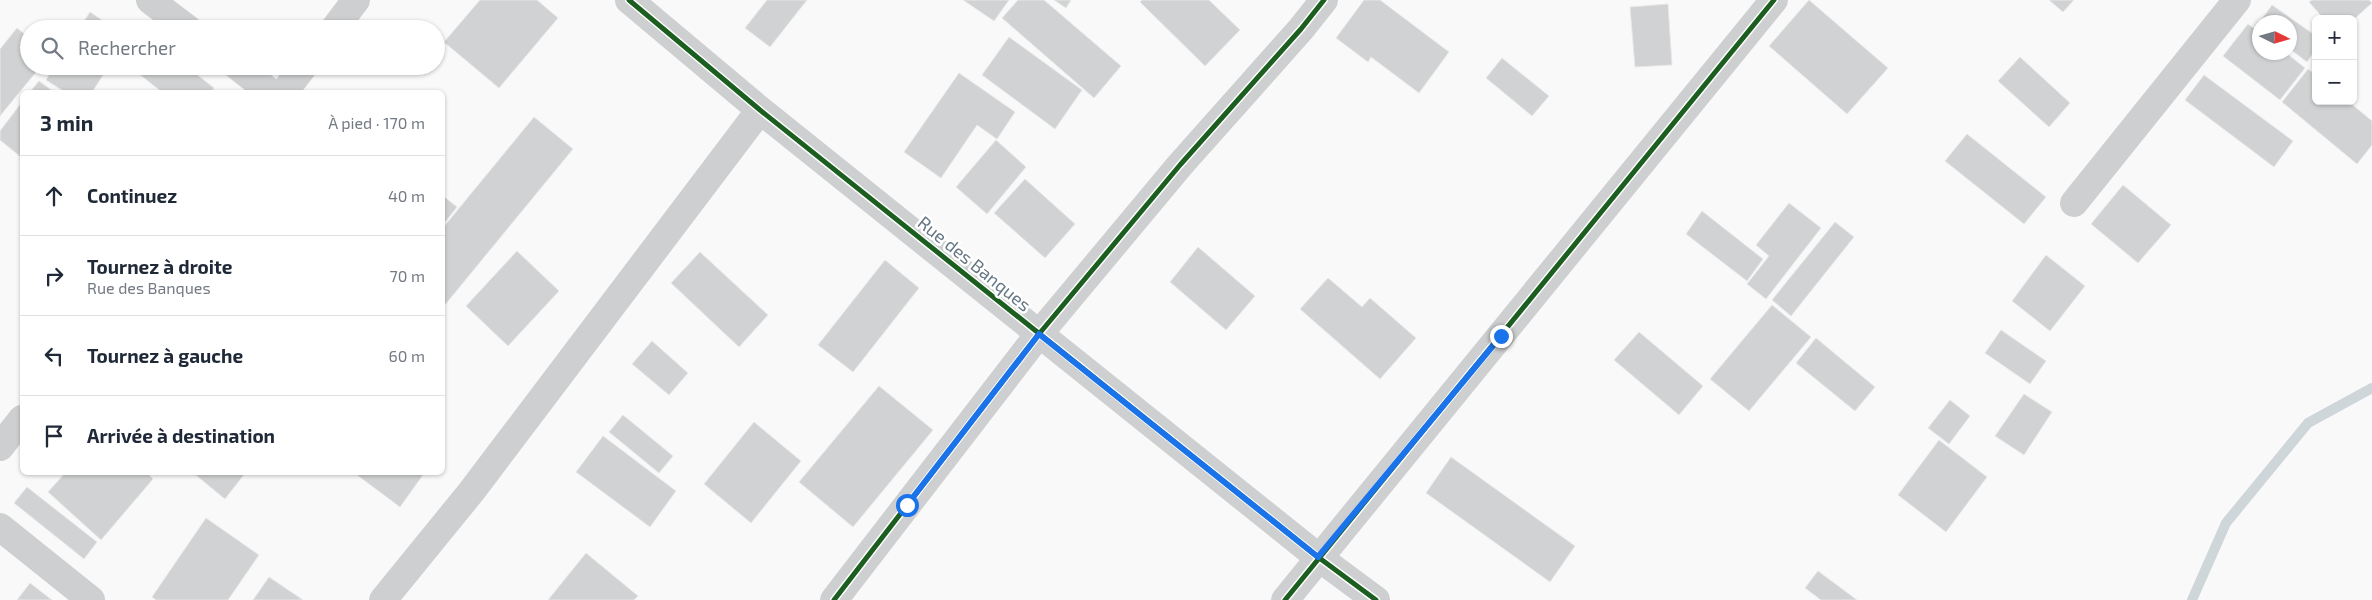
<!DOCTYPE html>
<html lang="fr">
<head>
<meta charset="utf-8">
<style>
  body { margin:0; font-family:"Exo 2",sans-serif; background:#f2f2f3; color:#1f2937 }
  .controls { position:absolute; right:15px; top:15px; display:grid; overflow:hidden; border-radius:8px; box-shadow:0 1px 4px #0004 }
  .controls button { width:45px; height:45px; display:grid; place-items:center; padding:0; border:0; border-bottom:1px solid #e0e1e3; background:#fff; color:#1f2937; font:25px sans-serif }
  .compass { position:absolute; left:2252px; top:15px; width:45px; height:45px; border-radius:50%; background:#fff; box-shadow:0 1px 4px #0004; rotate:95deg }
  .stop { position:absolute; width:15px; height:15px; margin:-11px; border:4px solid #1a73e8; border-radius:50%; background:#fff }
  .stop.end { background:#1a73e8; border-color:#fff; box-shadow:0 1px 5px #0008 }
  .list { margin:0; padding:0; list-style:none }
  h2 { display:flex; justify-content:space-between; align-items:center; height:65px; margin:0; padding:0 20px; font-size:21px }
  h2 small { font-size:16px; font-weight:400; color:#747a83 }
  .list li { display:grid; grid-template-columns:32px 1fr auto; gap:15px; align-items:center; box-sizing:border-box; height:80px; padding:0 20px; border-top:1px solid #e0e1e3 }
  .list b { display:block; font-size:19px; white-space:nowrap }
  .list p { margin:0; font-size:16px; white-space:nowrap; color:#747a83 }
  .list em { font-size:16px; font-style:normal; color:#747a83 }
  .icon { flex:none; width:28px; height:28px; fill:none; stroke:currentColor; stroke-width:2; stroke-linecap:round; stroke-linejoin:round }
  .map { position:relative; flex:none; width:2372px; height:600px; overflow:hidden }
  .search { position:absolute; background:#fff; box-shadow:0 1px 4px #0004; left:20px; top:20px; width:425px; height:55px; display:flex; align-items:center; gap:12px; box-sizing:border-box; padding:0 18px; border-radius:28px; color:#747a83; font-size:19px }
  .panel { position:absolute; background:#fff; box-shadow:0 1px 4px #0004; left:20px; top:90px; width:425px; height:385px; border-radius:8px }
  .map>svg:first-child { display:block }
</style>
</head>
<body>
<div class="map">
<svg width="2372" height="600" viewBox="0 0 2372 600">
  <rect width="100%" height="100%" fill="#f9f9f9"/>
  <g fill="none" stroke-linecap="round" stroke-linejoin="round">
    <path stroke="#ced6d9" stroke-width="10" d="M2192,600l34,-77 82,-100 64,-35"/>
  </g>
  <path fill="#d0d2d3" stroke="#e8e8e8" d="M480,0h57l21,18 -59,70 -55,-46z
    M767,0h40l-37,47 -25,-19z
    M963,0h46l-15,21z
    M1018,0h26l77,66 -27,32 -92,-80z
    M1054,0h17l-5,8z
    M1142,0h67l31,30 -35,36 -65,-64z
    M1364,0h16l69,52 -30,41 -48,-36 -3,5 -32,-24z
    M1809,0l79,68 -41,46 -78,-68z
    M2049,0h25l-11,12z
    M2312,0h57l3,3 -19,17 -29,-1 -15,-17z
    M1668,4l4,61 -37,2 -5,-60z
    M2272,5l44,31v13l-9,13 -17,-13v-27h-30v6l-3,-2z
    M90,12l25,17h-36z
    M2248,24l12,9v19h25l20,16 -25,32 -57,-44z
    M17,28l12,10v28h12l-41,50v-67z
    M1009,37l73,53 -27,39 -73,-54z
    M2020,57l50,46 -21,24 -51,-46z
    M1502,58l47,38 -17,20 -46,-38z
    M54,66h55l-17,26h-27l-19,-12z
    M129,66h57l28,22 -3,4h-49z
    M2308,69l8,6v26h32l24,20v24l-15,19 -75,-62z
    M959,73l56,39 -18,27 -20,-14 -36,53 -37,-26z
    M2204,75l89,66 -19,26 -89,-67z
    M39,81l15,11h-24z
    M22,102v56l-22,-18v-9z
    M534,117l39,32 -129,157 -2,-77z
    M1967,134l79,63 -22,27 -79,-63z
    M996,140l30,27 -39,47 -31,-27z
    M1025,179l50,45 -30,34 -51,-45z
    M2123,185l48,40 -33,38 -47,-39z
    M442,195l15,12 -15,19z
    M1789,203l32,25 -55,71 -19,-15 22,-28 -13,-11z
    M1702,211l61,48 -16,22 -61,-47z
    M1835,222l19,15 -63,79 -19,-16z
    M1198,247l57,49 -29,34 -56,-48z
    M517,251l42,40 -51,55 -42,-40z
    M700,252l68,63 -29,32 -68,-64z
    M2046,255l39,31 -35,45 -38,-30z
    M885,260l34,28 -66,84 -35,-27z
    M1328,278l34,29 8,-9 46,40 -36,41 -80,-70z
    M1772,305l39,32 -62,74 -39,-32z
    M2001,330l45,31 -16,23 -45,-31z
    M1639,332l64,54 -24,29 -65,-55z
    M1816,338l59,49 -20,24 -59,-48z
    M652,341l36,32 -19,22 -37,-31z
    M879,386l54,44 -80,97 -54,-45z
    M2024,394l28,18 -28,43 -29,-19z
    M1950,400l20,16 -21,28 -21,-16z
    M623,415l50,41 -14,17 -50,-41z
    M754,422l47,39 -50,62 -47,-39z
    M603,436l73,55 -26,36 -74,-55z
    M1939,440l48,37 -41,55 -48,-37z
    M1451,457l124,89 -25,36 -124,-89z
    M66,472h80l7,7 -52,61 -53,-48z
    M192,472h54l-21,27z
    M353,472h72l-25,35z
    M27,487l70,55 -13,17 -70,-56z
    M206,518l53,37 -31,45h-72l-4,-3z
    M586,553l52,43 -4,4h-86z
    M1818,571l39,29h-36l-16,-12z
    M269,577l34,23h-50z
    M30,583l22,17h-35z"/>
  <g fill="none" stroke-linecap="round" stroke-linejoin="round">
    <path stroke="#cecfd0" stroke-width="28" d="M150,0l38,29
      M629,0l131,110 558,447 58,43
      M334,29l22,-29
      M237,66l33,26
      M284,92l20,-26
      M2074,203l163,-203
      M0,447l22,-28
      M0,527l91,73
      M383,600l88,-108 289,-382
      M834,600l205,-266 141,-169 121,-136 23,-29
      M1285,600l489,-600"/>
    <defs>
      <path id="cycleway" d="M629,0l131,110 558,447 58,43
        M834,600l205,-266 141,-169 121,-136 23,-29
        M1285,600l489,-600"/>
    </defs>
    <use href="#cycleway" stroke="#fff" stroke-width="8"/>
    <use href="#cycleway" stroke="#1b5e20" stroke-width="5"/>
  </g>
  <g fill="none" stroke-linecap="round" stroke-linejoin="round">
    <path stroke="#1a73e8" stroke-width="6" d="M907,505l132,-171 279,223 183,-221"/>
  </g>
  <g text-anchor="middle" stroke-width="5" stroke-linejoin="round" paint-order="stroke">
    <g font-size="18" fill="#657683" stroke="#fff">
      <text transform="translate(974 264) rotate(39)" y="6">Rue des Banques</text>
    </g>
  </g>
</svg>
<div class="controls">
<button>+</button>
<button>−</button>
</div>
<svg class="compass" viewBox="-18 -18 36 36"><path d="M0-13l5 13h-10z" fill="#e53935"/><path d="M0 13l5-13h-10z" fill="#747a83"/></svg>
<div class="stop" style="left:907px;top:505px"></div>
<div class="stop end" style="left:1501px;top:336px"></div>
<div class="search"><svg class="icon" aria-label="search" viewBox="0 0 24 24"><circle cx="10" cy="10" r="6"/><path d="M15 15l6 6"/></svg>Rechercher</div>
<section class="panel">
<h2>3 min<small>À pied · 170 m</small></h2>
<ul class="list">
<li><svg class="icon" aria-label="ahead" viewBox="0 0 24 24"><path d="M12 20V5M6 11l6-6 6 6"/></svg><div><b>Continuez</b></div><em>40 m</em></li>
<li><svg class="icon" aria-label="right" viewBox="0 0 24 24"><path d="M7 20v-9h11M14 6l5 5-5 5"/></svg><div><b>Tournez à droite</b><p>Rue des Banques</p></div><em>70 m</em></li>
<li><svg class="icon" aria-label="left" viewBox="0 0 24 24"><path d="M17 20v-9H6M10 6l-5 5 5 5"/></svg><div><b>Tournez à gauche</b></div><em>60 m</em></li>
<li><svg class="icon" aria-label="arrive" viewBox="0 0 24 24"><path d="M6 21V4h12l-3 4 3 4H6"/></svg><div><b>Arrivée à destination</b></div></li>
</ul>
</section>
</div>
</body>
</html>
